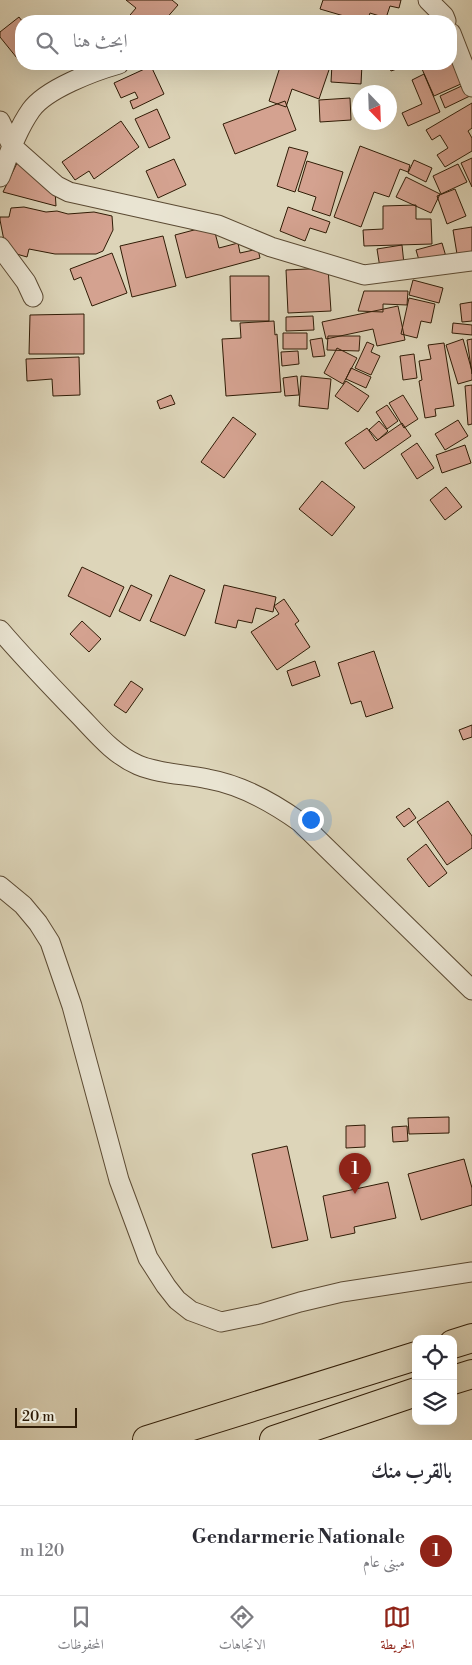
<!DOCTYPE html>
<html lang="ar">
<head>
<meta charset="utf-8">
<style>
  body { margin:0; font-family:"Libre Bodoni",Amiri,serif; background:#f2f2f3; color:#2b2b33; direction:rtl }
  .controls { position:absolute; right:15px; bottom:15px; display:grid; overflow:hidden; border-radius:10px; box-shadow:0 5px 20px #0002 }
  .controls button { width:45px; height:45px; display:grid; place-items:center; padding:0; border:0; border-bottom:1px solid #e1e1e2; background:#fff; color:#2b2b33; font:25px sans-serif }
  .compass { position:absolute; left:352px; top:85px; width:45px; height:45px; border-radius:50%; background:#fff; box-shadow:0 5px 20px #0002; rotate:157deg }
  .scale { position:absolute; left:15px; bottom:12px; width:62px; box-sizing:border-box; padding-left:5px; border:2px solid #301c06; border-top:0; font-size:14px; line-height:18px; white-space:nowrap; color:#301c06; -webkit-text-stroke:4px #e9e4d2; paint-order:stroke }
  .you { position:absolute; left:310px; top:819px; width:18px; height:18px; margin:-12px; border:4px solid #fff; border-radius:50%; background:#1a73e8; box-shadow:0 0 0 8px #1a73e833 }
  .badge { display:grid; place-items:center; width:32px; height:32px; border-radius:50%; background:#8f2418; color:#fff; font-size:16px; font-weight:700 }
  .pin { position:absolute; translate:-50% -41px; filter:drop-shadow(0 1px 2px #0008) }
  .pin::after { content:''; position:absolute; top:26px; width:18px; height:15px; background:inherit; clip-path:polygon(0 0,100% 0,50% 100%) }
  .list { margin:0; padding:0; list-style:none }
  h2 { display:flex; justify-content:space-between; align-items:center; height:65px; margin:0; padding:0 20px; font-size:21px }
  h2 small { font-size:16px; font-weight:400; color:#7c7c81 }
  .list li { display:grid; grid-template-columns:32px 1fr auto; gap:15px; align-items:center; box-sizing:border-box; height:90px; padding:0 20px; border-top:1px solid #e1e1e2 }
  .list b { display:block; font-size:19px; white-space:nowrap }
  .list p { margin:0; font-size:16px; white-space:nowrap; color:#7c7c81 }
  .list em { font-size:16px; font-style:normal; color:#7c7c81 }
  .icon { flex:none; width:28px; height:28px; fill:none; stroke:currentColor; stroke-width:2; stroke-linecap:round; stroke-linejoin:round }
  .map { position:relative; flex:none; width:472px; height:1440px; overflow:hidden; direction:ltr }
  .search { position:absolute; background:#fff; box-shadow:0 5px 20px #0002; left:15px; right:15px; top:15px; height:55px; display:flex; align-items:center; gap:12px; box-sizing:border-box; padding:0 18px; border-radius:20px; color:#7c7c81; font-size:19px }
  .sheet { height:155px; background:#fff }
  nav { display:flex; justify-content:space-around; align-items:center; box-sizing:border-box; height:70px; border-top:1px solid #e1e1e2; background:#fff; font-size:14px; color:#7c7c81 }
  nav a { display:grid; justify-items:center; gap:2px }
  nav .on { color:#8f2418 }
  .map>svg:first-child { display:block }
</style>
</head>
<body>
<div class="map">
<svg width="472" height="1440" viewBox="0 0 472 1440">
  <rect width="100%" height="100%" fill="#ddd5b9"/>
  <filter id="stains"><feTurbulence type="fractalNoise" baseFrequency=".004" numOctaves="4"/><feColorMatrix values="0 0 0 0 .2 0 0 0 0 .09 0 0 0 0 .02 0 0 0 .5 -.17"/></filter>
  <radialGradient id="worn" r=".72"><stop offset=".6" stop-color="#630" stop-opacity="0"/><stop offset="1" stop-color="#630" stop-opacity=".3"/></radialGradient>
  <path fill="#d4a290" stroke="#301c06" d="M126,0h46l6,5 -14,16h-39l11,-13z
    M323,0h78l-2,8 -9,-2 -4,12 -16,-5 -3,8h-6l-41,-12z
    M19,17l3,4 -1,42 -21,-26v-5z
    M451,56l21,23 -38,17 -12,-27 12,-5h17z
    M281,64h50l-12,35 -27,-10 -6,18 -17,-6z
    M332,64h30l-1,20 -30,-2z
    M388,64h19l1,1 -17,6z
    M151,66l13,28 -31,15 -3,-8 8,-3 -3,-6 -14,6 -7,-15z
    M424,74l16,38 -32,14 -6,-13 20,-9 -10,-24z
    M468,83l4,12 -27,13 -5,-12z
    M350,98l1,22 -31,2 -1,-22z
    M285,101l11,29 -61,24 -12,-30z
    M472,103v25l-4,3 4,7v13l-27,16 -8,-12 11,-7 -8,-13 -8,5 -6,-10z
    M157,109l13,29 -21,10 -14,-29z
    M121,121l18,26 -45,32 -5,-8 -14,9 -13,-18z
    M360,146l50,19 -2,7 -8,-3 -11,28 -15,-5 -13,35 -27,-10z
    M289,147l19,5 -13,40 -18,-6z
    M472,158v29l-11,-24z
    M174,159l12,26 -28,13 -12,-27z
    M414,160l18,8 -6,14 -18,-9z
    M18,161l37,29 1,16 -53,-14z
    M307,161l36,11 -13,44 -18,-6 4,-13 -18,-6z
    M458,164l9,18 -26,12 -8,-18z
    M406,177l34,17 -9,19 -35,-16z
    M455,189l11,27 -19,8 -10,-28z
    M416,205v14h15l1,25 -68,2 -1,-16 20,-1v-23z
    M24,207l22,5 11,-1 11,3 26,-2 18,4 1,14 -10,21 -7,3h-41l-26,-5 -2,8 -21,-6 -6,-31v-3h9l2,-9z
    M288,207l42,15 -4,11 -16,-5 -5,13 -25,-10z
    M213,225l6,23 19,-5 2,10 18,-4 2,9 -74,20 -11,-43z
    M472,227v25l-15,2 -4,-24z
    M163,236l13,50 -44,11 -12,-51z
    M442,243l5,17 -26,7 -5,-17z
    M402,245l2,19 -24,4 -3,-19z
    M112,253l15,40 -35,13 -11,-29 -7,3 -4,-11z
    M328,268l3,43 -43,2 -2,-43z
    M230,276h39v45h-38z
    M413,280l30,8 -4,15 -30,-8z
    M364,291h44l-1,14 -24,-1v8l-25,-1z
    M409,298l26,6 -4,19 -10,-2 -4,17 -16,-4z
    M472,302v19l-10,1 -2,-18z
    M398,306l7,34 -28,6 -4,-17 -47,10 -4,-17z
    M84,314v40h-55l1,-39z
    M313,316l1,14 -28,1v-14z
    M274,321l1,14 2,-1 4,58 -55,4 -4,-57 19,-1 -1,-15z
    M453,323l19,2v10l-20,-2z
    M283,333h24v16h-24z
    M328,336h32l-1,15 -32,-1z
    M322,338l3,18 -12,1 -3,-17z
    M463,339l9,32v9l-14,4 -12,-39z
    M472,339v35l-5,-34z
    M367,342l7,3 -3,7 9,4 -9,19 -16,-7z
    M444,343l10,63 -19,3 1,7 -11,2 -6,-37 3,-1 -3,-19 12,-2 -3,-14z
    M337,348l20,10 -14,26 -19,-11z
    M298,351l1,13 -17,2 -1,-14z
    M414,354l3,24 -14,2 -3,-24z
    M79,357l1,38 -27,1 -1,-17 -25,2 -1,-22z
    M351,368l20,9 -5,11 -20,-9z
    M297,376l2,19 -14,1 -2,-18z
    M301,376l30,3 -3,30 -29,-3z
    M346,381l23,15 -11,16 -23,-16z
    M472,385v39l-4,1 -3,-39z
    M171,395l4,9 -15,5 -3,-8z
    M403,395l15,24 -14,9 -15,-25z
    M387,405l11,16 -11,8 -11,-17z
    M233,417l23,17 -32,44 -23,-16z
    M458,420l10,16 -23,14 -10,-16z
    M379,421l9,10 -10,9 -9,-10z
    M402,423l9,13 -47,33 -19,-26 22,-15 9,13z
    M417,443l17,25 -17,11 -16,-25z
    M465,445l6,18 -29,10 -6,-18z
    M322,481l33,26 -23,29 -33,-27z
    M446,487l16,20 -17,13 -15,-20z
    M82,567l42,20 -14,30 -42,-21z
    M170,575l35,15 -20,46 -35,-15z
    M131,585l21,10 -12,26 -21,-10z
    M224,585l52,12 -3,15 -17,-4 -4,15 -14,-3 -2,8 -21,-5z
    M284,599l15,22 -4,3 15,23 -33,23 -26,-38 28,-18 -5,-8z
    M82,621l19,18 -12,13 -19,-18z
    M374,651l19,57 -27,9 -5,-16 -10,3 -13,-41z
    M315,661l5,15 -28,10 -5,-15z
    M131,681l12,8 -17,24 -12,-8z
    M472,725v12l-9,3 -4,-10z
    M448,801l24,35v12l-25,17 -30,-43z
    M409,808l7,10 -12,9 -8,-10z
    M426,844l21,29 -18,14 -22,-28z
    M449,1117v16l-40,1 -1,-16z
    M365,1125v22l-19,1v-22z
    M407,1126l1,15 -15,1 -1,-15z
    M287,1146l21,94 -36,8 -20,-94z
    M464,1159l8,29v17l-51,15 -13,-46z
    M388,1182l8,36 -42,9 1,6 -24,5 -8,-42z"/>
  <g fill="none" stroke-linecap="round" stroke-linejoin="round">
    <defs>
      <path id="street" d="M428,0l16,16 2,5
        M451,33l21,54
        M0,121l12,25 45,40 12,6 149,33 53,22 93,28 108,-14
        M0,177c9,-23 17,-47 31,-67 15,-21 63,-39 88,-46
        M0,247l26,35 7,15
        M0,630c24,28 49,54 75,81 19,19 37,43 63,54 21,9 47,9 70,14 34,6 64,23 92,43l172,168
        M0,886l23,19 15,18 12,19 22,64 47,174 29,78 18,28 11,14 14,11 30,11 39,-8 40,-12 42,-10 130,-20"/>
      <path id="primary" d="M453,1344l19,-6
        M453,1380l19,-6
        M147,1440l269,-84
        M274,1440l142,-48"/>
    </defs>
    <use href="#street" stroke="#5b4a33" stroke-width="21"/>
    <use href="#primary" stroke="#301c06" stroke-width="30"/>
    <use href="#street" stroke="#e9e4d2" stroke-width="19"/>
    <use href="#primary" stroke="#ddd5b9" stroke-width="28"/>
  </g>
  <rect width="100%" height="100%" filter="url(#stains)"/>
  <rect width="100%" height="100%" fill="url(#worn)"/>
</svg>
<div class="controls">
<button><svg class="icon" aria-label="locate" viewBox="0 0 24 24"><circle cx="12" cy="12" r="6"/><path d="M12 2v4M12 18v4M2 12h4M18 12h4"/></svg></button>
<button><svg class="icon" aria-label="layers" viewBox="0 0 24 24"><path d="M12 4l9 5-9 5-9-5zM3 14l9 5 9-5"/></svg></button>
</div>
<svg class="compass" viewBox="-18 -18 36 36"><path d="M0-13l5 13h-10z" fill="#e53935"/><path d="M0 13l5-13h-10z" fill="#7c7c81"/></svg>
<div class="scale">20 m</div>
<div class="you"></div>
<div class="pin badge" style="left:355px;top:1194px">1</div>
<div class="search"><svg class="icon" aria-label="search" viewBox="0 0 24 24"><circle cx="10" cy="10" r="6"/><path d="M15 15l6 6"/></svg>ابحث هنا</div>
</div>
<section class="sheet">
<h2>بالقرب منك<small></small></h2>
<ul class="list">
<li><span class="badge">1</span><div><b>Gendarmerie Nationale</b><p>مبنى عام</p></div><em>120 m</em></li>
</ul>
</section>
<nav>
<a class="on"><svg class="icon" aria-label="map" viewBox="0 0 24 24"><path d="M3 6l6-2 6 2 6-2v14l-6 2-6-2-6 2zM9 4v14M15 6v14"/></svg>الخريطة</a>
<a><svg class="icon" aria-label="directions" viewBox="0 0 24 24"><path d="M12 3l9 9-9 9-9-9zM9 14v-3h6M13 9l2 2-2 2"/></svg>الاتجاهات</a>
<a><svg class="icon" aria-label="saved" viewBox="0 0 24 24"><path d="M7 4h10v16l-5-4-5 4z"/></svg>المحفوظات</a>
</nav>
</body>
</html>
